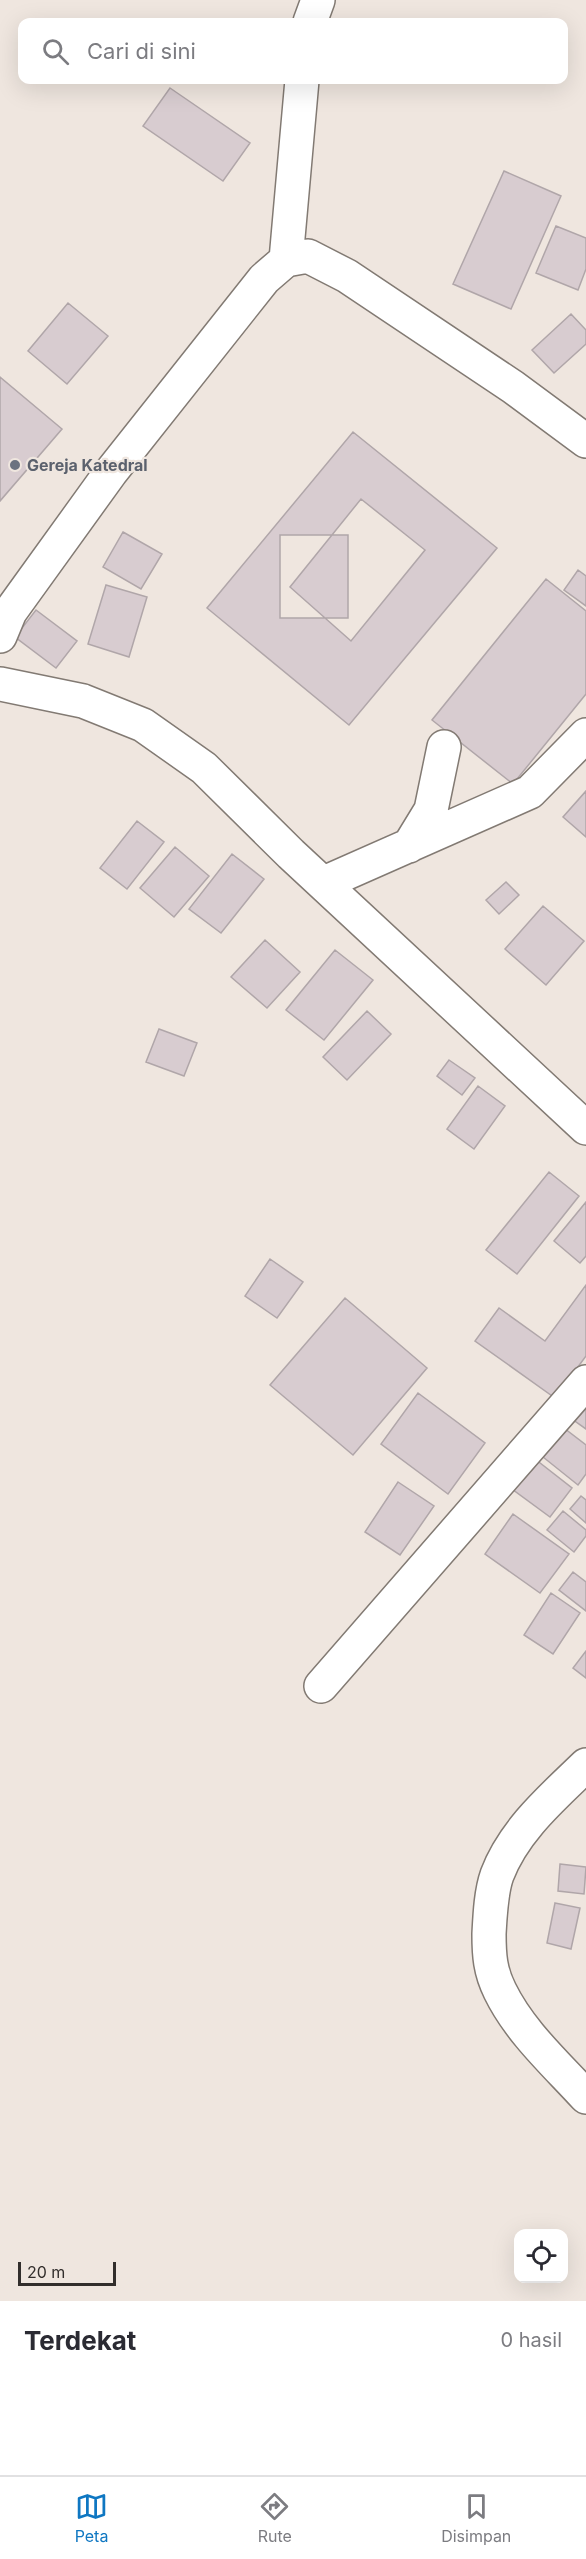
<!DOCTYPE html>
<html lang="id">
<head>
<meta charset="utf-8">
<style>
  body { margin:0; font-family:Inter,sans-serif; background:#f7f7f7; color:#2b2b33 }
  .controls { position:absolute; right:18px; bottom:18px; display:grid; overflow:hidden; border-radius:12px; box-shadow:0 6px 24px #0002 }
  .controls button { width:54px; height:54px; display:grid; place-items:center; padding:0; border:0; border-bottom:2px solid #e1e1e2; background:#fff; color:#2b2b33; font:30px sans-serif }
  .scale { position:absolute; left:18px; bottom:15px; width:98px; box-sizing:border-box; padding-left:6px; border:3px solid #322e2c; border-top:0; font-size:16px; line-height:21px; white-space:nowrap; color:#322e2c; -webkit-text-stroke:4px #efe6df; paint-order:stroke }
  .list { margin:0; padding:0; list-style:none }
  h2 { display:flex; justify-content:space-between; align-items:center; height:78px; margin:0; padding:0 24px; font-size:26px }
  h2 small { font-size:20px; font-weight:400; color:#7c7c81 }
  .icon { flex:none; width:33px; height:33px; fill:none; stroke:currentColor; stroke-width:2; stroke-linecap:round; stroke-linejoin:round }
  .map { position:relative; flex:none; width:586px; height:2301px; overflow:hidden }
  .search { position:absolute; background:#fff; box-shadow:0 6px 24px #0002; left:18px; right:18px; top:18px; height:66px; display:flex; align-items:center; gap:15px; box-sizing:border-box; padding:0 21px; border-radius:12px; color:#7c7c81; font-size:22px }
  .sheet { height:174px; background:#fff }
  nav { display:flex; justify-content:space-around; align-items:center; box-sizing:border-box; height:84px; border-top:2px solid #e1e1e2; background:#fff; font-size:16px; color:#7c7c81 }
  nav a { display:grid; justify-items:center; gap:3px }
  nav .on { color:#0f77c2 }
  .map>svg:first-child { display:block }
</style>
</head>
<body>
<div class="map">
<svg width="586" height="2301" viewBox="0 0 586 2301">
  <rect width="100%" height="100%" fill="#efe6df"/>
  <path fill="#d8ccd0" stroke="#b0a6a9" stroke-width="1.5" fill-rule="evenodd" d="M170,88l80,55 -27,38 -80,-55z
    M504,171l57,25 -50,113 -58,-25z
    M556,226l30,12v31l-8,21 -42,-17z
    M68,303l40,33 -41,48 -39,-33z
    M571,314l15,16v14l-32,29 -22,-23z
    M0,377l62,52 -62,72z
    M353,432l144,116 -148,177 -142,-117zM361,499l64,51 -74,91 -61,-54z
    M123,532l39,22 -21,35 -38,-22z
    M280,535h68v83h-68z
    M578,570l8,6v30l-22,-16z
    M546,579l40,32v83l-73,90 -81,-64z
    M106,585l41,12 -18,60 -41,-13z
    M36,610l41,31 -21,27 -41,-31z
    M586,791v46l-23,-20z
    M137,821l27,21 -37,47 -27,-21z
    M175,847l34,29 -35,41 -34,-29z
    M232,854l32,25 -43,54 -32,-24z
    M506,882l13,13 -20,19 -13,-14z
    M543,906l41,35 -38,44 -41,-36z
    M265,940l35,32 -33,36 -36,-31z
    M335,950l38,30 -49,60 -38,-30z
    M367,1011l24,23 -44,46 -24,-23z
    M159,1029l38,14 -13,33 -38,-14z
    M449,1060l26,18 -13,17 -25,-19z
    M478,1086l27,20 -31,43 -27,-20z
    M549,1172l30,24 -62,78 -31,-24z
    M586,1202v54l-6,7 -26,-22z
    M270,1259l33,23 -26,36 -32,-22z
    M586,1285v71l-31,42 -80,-57 24,-33 46,33z
    M345,1298l82,70 -74,87 -83,-70z
    M418,1393l67,50 -37,51 -67,-50z
    M586,1399v30l-14,-10z
    M560,1425l26,20v29l-8,11 -40,-32z
    M535,1459l37,29 -22,29 -38,-28z
    M398,1482l36,24 -34,49 -35,-23z
    M581,1496l5,4v23l-16,-14z
    M563,1511l23,19v6l-12,16 -27,-22z
    M513,1514l56,40 -29,39 -55,-39z
    M573,1572l13,10v29l-27,-21z
    M551,1593l29,20 -27,41 -29,-19z
    M586,1651v27l-13,-10z
    M560,1864l26,3 -2,27 -26,-3z
    M555,1903l25,5 -9,41 -24,-6z"/>
  <g fill="none" stroke-linecap="round" stroke-linejoin="round">
    <defs>
      <path id="minor" d="M310,22l8,-22
        M286,260l16,-180
        M0,636l10,-24 101,-140 153,-193 22,-19 22,-4 39,20 166,111 73,54
        M0,684l83,17 60,24 61,43 87,86 295,274
        M409,846l22,-36 13,-63
        M324,883l206,-91 56,-57
        M321,1686l265,-304
        M586,1765c-33,32 -72,65 -89,110 -6,17 -7,40 -8,59 0,21 1,37 11,57 20,41 56,73 86,106"/>
    </defs>
    <use href="#minor" stroke="#827a73" stroke-width="36"/>
    <use href="#minor" stroke="#fff" stroke-width="33"/>
  </g>
  <circle fill="#6b7280" stroke="#efe6df" stroke-width="2" cx="15" cy="465" r="6"/>
  <g text-anchor="middle" stroke-width="4.5" stroke-linejoin="round" paint-order="stroke">
    <g font-size="16" font-weight="bold" fill="#5b616d" stroke="#efe6df" text-anchor="start">
      <text x="27" y="471">Gereja Katedral</text>
    </g>
  </g>
</svg>
<div class="controls">
<button><svg class="icon" aria-label="locate" viewBox="0 0 24 24"><circle cx="12" cy="12" r="6"/><path d="M12 2v4M12 18v4M2 12h4M18 12h4"/></svg></button>
</div>
<div class="scale">20 m</div>
<div class="search"><svg class="icon" aria-label="search" viewBox="0 0 24 24"><circle cx="10" cy="10" r="6"/><path d="M15 15l6 6"/></svg>Cari di sini</div>
</div>
<section class="sheet">
<h2>Terdekat<small>0 hasil</small></h2>
<ul class="list">
</ul>
</section>
<nav>
<a class="on"><svg class="icon" aria-label="map" viewBox="0 0 24 24"><path d="M3 6l6-2 6 2 6-2v14l-6 2-6-2-6 2zM9 4v14M15 6v14"/></svg>Peta</a>
<a><svg class="icon" aria-label="directions" viewBox="0 0 24 24"><path d="M12 3l9 9-9 9-9-9zM9 14v-3h6M13 9l2 2-2 2"/></svg>Rute</a>
<a><svg class="icon" aria-label="saved" viewBox="0 0 24 24"><path d="M7 4h10v16l-5-4-5 4z"/></svg>Disimpan</a>
</nav>
</body>
</html>
